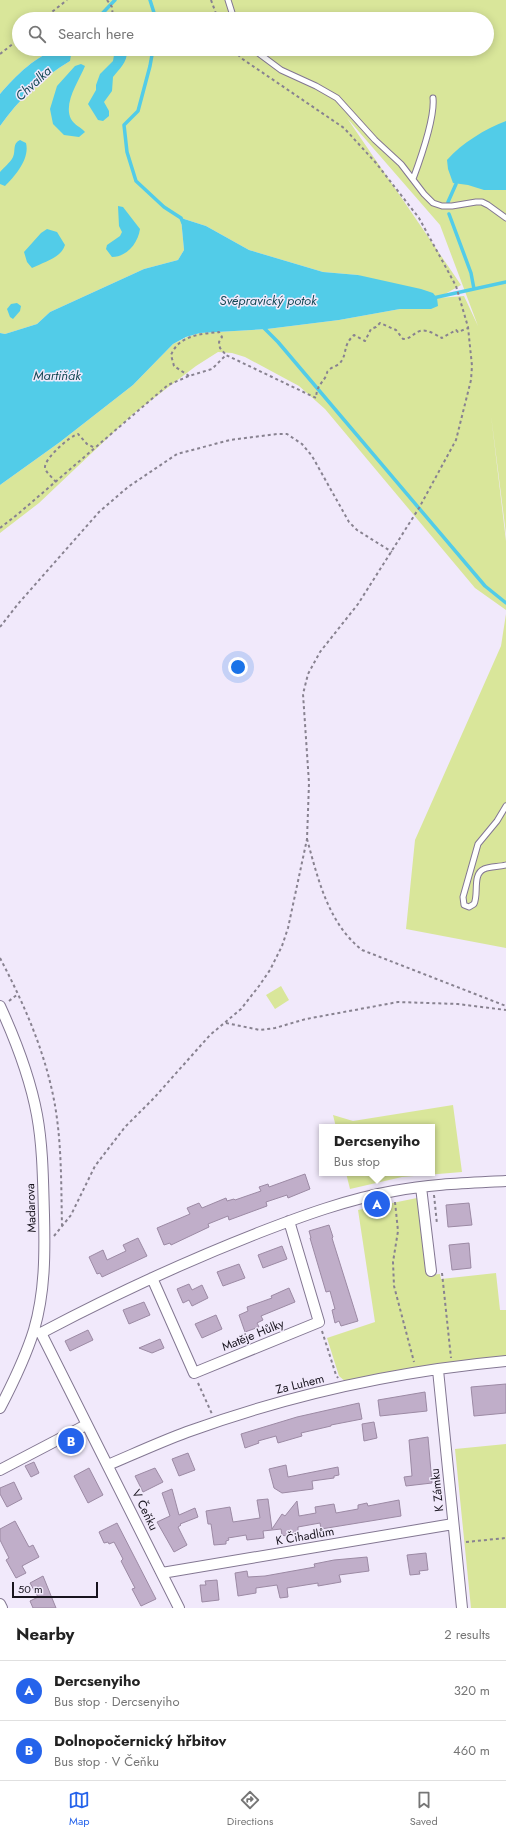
<!DOCTYPE html>
<html lang="en">
<head>
<meta charset="utf-8">
<style>
  body { margin:0; font-family:Jost,sans-serif; background:#f2f2f2; color:#222 }
  .scale { position:absolute; left:12px; bottom:10px; width:86px; box-sizing:border-box; padding-left:4px; border:2px solid #18141e; border-top:0; font-size:11px; line-height:14px; white-space:nowrap; color:#18141e; -webkit-text-stroke:3px #f1e9fb; paint-order:stroke }
  .you { position:absolute; left:238px; top:667px; width:14px; height:14px; margin:-10px; border:3px solid #fff; border-radius:50%; background:#1a73e8; box-shadow:0 0 0 6px #1a73e833 }
  .badge { display:grid; place-items:center; width:26px; height:26px; border-radius:50%; background:#2563eb; color:#fff; font-size:13px; font-weight:700 }
  .pin { position:absolute; translate:-50% -50%; border:2px solid #fff; box-shadow:0 1px 4px #0006 }
  .popup { position:absolute; left:319px; top:1124px; width:116px; height:52px; box-sizing:border-box; display:grid; place-content:center; border-radius:0px; background:#fff; filter:drop-shadow(0 1px 3px #0005); font-size:13px; white-space:nowrap; color:#767676 }
  .popup b { font-size:15px; color:#222 }
  .popup::after { content:''; position:absolute; left:50%; top:100%; margin-left:-8px; border:8px solid transparent; border-top-color:#fff }
  .list { margin:0; padding:0; list-style:none }
  h2 { display:flex; justify-content:space-between; align-items:center; height:52px; margin:0; padding:0 16px; font-size:17px }
  h2 small { font-size:13px; font-weight:400; color:#767676 }
  .list li { display:grid; grid-template-columns:26px 1fr auto; gap:12px; align-items:center; box-sizing:border-box; height:60px; padding:0 16px; border-top:1px solid #e0e0e0 }
  .list b { display:block; font-size:15px; white-space:nowrap }
  .list p { margin:0; font-size:13px; white-space:nowrap; color:#767676 }
  .list em { font-size:13px; font-style:normal; color:#767676 }
  .icon { flex:none; width:22px; height:22px; fill:none; stroke:currentColor; stroke-width:2; stroke-linecap:round; stroke-linejoin:round }
  .map { position:relative; flex:none; width:506px; height:1608px; overflow:hidden }
  .search { position:absolute; background:#fff; box-shadow:0 2px 10px #0003; left:12px; right:12px; top:12px; height:44px; display:flex; align-items:center; gap:10px; box-sizing:border-box; padding:0 14px; border-radius:22px; color:#767676; font-size:15px }
  .sheet { height:172px; background:#fff }
  nav { display:flex; justify-content:space-around; align-items:center; box-sizing:border-box; height:56px; border-top:1px solid #e0e0e0; background:#fff; font-size:11px; color:#767676 }
  nav a { display:grid; justify-items:center; gap:2px }
  nav .on { color:#2563eb }
  .map>svg:first-child { display:block }
</style>
</head>
<body>
<div class="map">
<svg width="506" height="1608" viewBox="0 0 506 1608">
  <rect width="100%" height="100%" fill="#f1e9fb"/>
  <path fill="#d9e69a" fill-rule="evenodd" d="M0,0h506v534l-15,-119 15,126v69l-31,-22 -150,-179 -26,-23 -54,-29 -13,-4 -14,-1 -22,14 -63,48 -94,89 -39,30v-48l60,-43 73,-57 40,-41 14,-7 13,-4 67,-4 72,-9 61,-11h31l-73,-34 -35,-3 -74,-22 -43,-24 -25,-8 3,32 -6,10 -34,9 -94,43 -13,12 -32,10 -5,-1v-207c19,-27 42,-48 70,-65l-2,-11 -3,-1h422v-30h-468v30h42c-25,5 -45,27 -61,45zM347,118l93,107 38,101 -14,-30 -26,2 23,-13z
    M506,614v334l-100,-19 9,-89 86,-194z
    M281,986l8,14 -14,9 -9,-14z
    M453,1105l9,67 -60,5 -52,12 -4,-16h86v-46h-96l-3,-12 20,6z
    M417,1198l2,5 8,72 13,-1 1,5 55,-6 4,37h6v46c-54,5 -107,15 -160,26l-7,-6 -12,-38 48,-16 -17,-112z
    M506,1444v164h-35l-16,-159z"/>
  <path fill="#52cce8" d="M61,49l7,1 3,5 -1,6c-28,17 -51,38 -70,65v-32c16,-18 36,-40 61,-45z
    M115,49h12c1,13 -7,19 -14,28l-1,14 -8,11 5,9v5l-6,5 -5,-1 -10,-16 8,-14v-5l4,-11 13,-13z
    M81,64l4,2c-6,15 -22,37 -14,53 3,6 10,8 14,13l-6,5 -15,-2 -11,-11 -3,-15 7,-23 18,-20z
    M506,121v69h-22l-16,-5 -15,-2 -5,-14 -1,-9c15,-17 38,-31 59,-39z
    M20,140l6,3c4,16 -11,33 -21,43l-5,-2v-12c4,-5 10,-9 13,-15 3,-7 -1,-13 7,-17z
    M118,206l5,1 17,22c-2,14 -13,28 -28,28l-6,-8 1,-4 13,-9 2,-4 -3,-6z
    M181,218l25,8 43,24 74,22 35,3 63,14 12,4 4,5 1,8 -7,3h-31l-61,11 -72,9 -67,4 -14,4 -13,7 -40,41 -73,57 -60,43v-152l5,1 32,-10 13,-12 94,-43 34,-9 6,-10z
    M47,229l10,3 8,13c-4,13 -21,17 -33,23l-5,-6 -3,-10 17,-19z
    M17,303l4,3 -1,5 -7,8 -3,-2 -3,-8 4,-5z"/>
  <g fill="none" stroke-linecap="round" stroke-linejoin="round">
    <path stroke="#52cce8" stroke-width="3.5" d="M150,0l6,19
      M97,19l18,-19
      M153,49l-3,17 -12,45 -14,14 3,27 9,29 28,26 17,11 2,5
      M448,202l8,-18
      M449,214l22,59 3,16
      M433,298l73,-16
      M263,327l15,15 207,244 21,17"/>
  </g>
  <path fill="#c0aec9" stroke="#9c8aa4" d="M305,1174l5,15 -22,9 -1,-3 -21,7 1,4 -38,14 -1,-4 -20,8 1,3 -38,18 -1,-2 -6,2 -7,-17 33,-14 -3,-6 12,-5 3,5 24,-10 1,3 7,-2 1,1 26,-9 -2,-4 9,-3 1,3z
    M469,1203l3,22 -24,2 -2,-22z
    M329,1225l4,12 -1,1 26,83 -17,5 -2,-5 -4,2 -3,-13 3,-1 -5,-18 -4,1 -16,-54h1l-2,-7z
    M138,1238l9,18 -45,21 -2,-4 -3,1 -8,-17 14,-7 4,10 19,-9 -3,-6z
    M469,1243l2,25 -19,2 -3,-25z
    M282,1246l5,13 -24,9 -5,-13z
    M239,1264l6,14 -22,8 -6,-14z
    M189,1284l3,6 10,-5 6,13 -16,8 -3,-6 -6,3 -6,-14z
    M289,1288l6,14 -34,14 2,4 -6,3 2,4 -14,5 -6,-17 9,-4 -1,-4 25,-9 -1,-2z
    M144,1302l6,13 -21,9 -6,-14z
    M216,1315l6,14 -20,9 -7,-14z
    M88,1330l5,10 -23,11 -5,-10z
    M160,1339l4,9 -12,5 -13,-5z
    M506,1384v29l-32,3 -3,-29z
    M425,1392l2,19 -47,5 -2,-16z
    M359,1403l3,16 -31,6v1l-30,7 1,3 -24,7 -2,-7 -18,5 1,2 -14,5 -4,-14 56,-17z
    M374,1422l3,16 -13,3 -2,-17z
    M428,1437l4,46 -26,3 -2,-9 8,-1 -3,-36z
    M188,1453l7,17 -16,6 -7,-17z
    M34,1462l5,11 -8,4 -6,-11z
    M286,1465l2,12 50,-10 1,8 -5,1v2l-22,3 1,8 -31,4 -8,-5 -5,-19z
    M89,1468l14,27 -15,8 -14,-27z
    M155,1468l8,14 -20,10 -8,-16z
    M14,1482l8,17 -15,8 -7,-13v-6z
    M172,1489l7,26 16,-7 3,9 -18,7 1,1 -3,2 9,18 -13,7 -17,-30 13,-6 -8,-23z
    M268,1499l4,30 10,-15 3,2 12,-15 2,15 17,-3 -1,-6 19,-3 2,9 22,-4v-4l9,-2 1,3 31,-6 2,16 -80,13 -1,-6 -22,4v5l-10,2 -2,2 -4,-1 -1,-6 -18,2 1,7 -17,2 -1,-5 -18,3 1,2 -3,1v3l-12,1 -3,-21h-3l-2,-13 24,-4 3,15 27,-4 -3,-18z
    M15,1521l14,26 4,-2 6,12 -17,9 4,7 -10,5 -10,-18 3,-2 -9,-18v-11z
    M117,1523l39,76 -15,7 -9,-17 3,-1 -14,-27 2,-2 -9,-17 -5,2 -1,-2 -4,1 -5,-11z
    M426,1553l2,17 -9,1 1,3 -10,1 -3,-20z
    M367,1557l2,14 -30,4 2,7 -23,4v-3l-31,5 1,9 -8,1 -3,-13 -21,3v5l-18,3 -3,-23 12,-2 1,6 17,-1 50,-9 -1,-3 20,-4z
    M43,1576l13,32h-23l-3,-7 8,-4 -8,-14z
    M217,1580l2,20 -17,2 -2,-17h6l-1,-4z"/>
  <g fill="none" stroke-linecap="round" stroke-linejoin="round">
    <defs>
      <path id="service" d="M228,0l6,19
        M253,49l28,21 35,16 21,12 38,42 26,24 23,30 9,9 9,3h10l24,-4h6l6,3 18,13
        M413,179c7,-19 22,-62 20,-81
        M506,806l-9,15 -19,23 -15,53 1,8 5,2 5,-3c5,-10 -2,-30 10,-35 6,-3 15,-2 22,-4"/>
      <path id="minor" d="M0,1006c16,35 30,71 37,109 6,33 6,67 7,100 1,39 1,77 -10,115 -8,26 -21,53 -34,78
        M421,1187l10,84
        M152,1278l42,95 125,-51 -30,-101
        M34,1331l7,2c70,-37 143,-71 217,-100 44,-17 90,-34 136,-42 37,-7 75,-8 112,-10
        M41,1333l138,275
        M438,1370l24,238
        M108,1465c26,-11 52,-23 79,-33 102,-37 211,-61 319,-71
        M0,1470l86,-45
        M162,1573l291,-49
        M0,1604l2,4"/>
    </defs>
    <use href="#service" stroke="#837792" stroke-width="7"/>
    <use href="#minor" stroke="#837792" stroke-width="12"/>
    <path stroke="#888290" stroke-width="2" stroke-dasharray="3 3" stroke-linecap="butt" d="M107,0l5,7 1,12
      M211,0l7,19
      M43,19l24,-19
      M0,54l19,-15
      M189,376l-15,-10 -3,-11c8,-20 30,-21 48,-23l3,5 -3,5 1,6 6,7
      M56,482c-3,-4 -11,-10 -11,-15 0,-9 25,-31 33,-33l9,10 8,4
      M0,528l18,-14 150,-129 21,-9 23,-7 14,-14 90,43c1,-13 5,-13 10,-22 2,-5 0,-3 3,-6 3,-3 8,-4 11,-7 8,-10 2,-17 14,-28l11,6 6,-12 5,-2 4,-4 16,7 7,9c8,0 10,-6 17,-8 8,-2 16,4 22,7l14,-8 2,2 10,-4
      M0,627l18,-23 81,-92 29,-25 49,-33 53,-14 47,-6h10l15,10 10,12 37,66 8,8 35,22
      M307,839c11,40 21,84 55,111l144,56
      M0,958c23,44 43,89 53,137 9,43 8,88 9,131
      M9,1001l9,-7
      M226,1023l34,7 15,-2 31,-9 92,-17 60,2 48,6
      M434,1195l3,29
      M395,1202l3,29 -5,31 1,24 20,76
      M54,1236l17,-21 24,-49 30,-39 29,-29 56,-63 31,-26 18,-23 11,-16 12,-24 6,-18 19,-89 2,-56 -6,-89 5,-20 12,-22 38,-48 61,-96 37,-68 15,-60 1,-14 -4,-39 -12,-41 -37,-68 -43,-55 -32,-35 -103,-70 -8,-9
      M442,1273l9,85
      M322,1331l14,44 2,3
      M198,1383l14,31
      M466,1542l40,-4"/>
    <use href="#service" stroke="#fff" stroke-width="5"/>
    <use href="#minor" stroke="#fff" stroke-width="10"/>
  </g>
  <g text-anchor="middle" stroke-width="3" stroke-linejoin="round" paint-order="stroke">
    <g font-size="12" fill="#18141e" stroke="#f1e9fb">
      <text transform="translate(31 1208) rotate(-92)" y="4">Madarova</text>
      <text transform="translate(253 1335) rotate(-22)" y="4">Matěje Hůlky</text>
      <text transform="translate(300 1384) rotate(-14)" y="4">Za Luhem</text>
      <text transform="translate(437 1490) rotate(-96)" y="4">K Zámku</text>
      <text transform="translate(145 1510) rotate(64)" y="4">V Čeňku</text>
      <text transform="translate(305 1536) rotate(-10)" y="4">K Čihadlům</text>
    </g>
    <g font-size="13" font-style="italic" fill="#154a56" stroke="#f1e9fb">
      <text transform="translate(33 83) rotate(-43)" y="5">Chvalka</text>
      <text x="268" y="305">Svépravický potok</text>
      <text x="57" y="380">Martiňák</text>
    </g>
  </g>
</svg>
<div class="scale">50 m</div>
<div class="you"></div>
<div class="pin badge" style="left:377px;top:1204px">A</div>
<div class="popup"><b>Dercsenyiho</b>Bus stop</div>
<div class="pin badge" style="left:71px;top:1441px">B</div>
<div class="search"><svg class="icon" aria-label="search" viewBox="0 0 24 24"><circle cx="10" cy="10" r="6"/><path d="M15 15l6 6"/></svg>Search here</div>
</div>
<section class="sheet">
<h2>Nearby<small>2 results</small></h2>
<ul class="list">
<li><span class="badge">A</span><div><b>Dercsenyiho</b><p>Bus stop · Dercsenyiho</p></div><em>320 m</em></li>
<li><span class="badge">B</span><div><b>Dolnopočernický hřbitov</b><p>Bus stop · V Čeňku</p></div><em>460 m</em></li>
</ul>
</section>
<nav>
<a class="on"><svg class="icon" aria-label="map" viewBox="0 0 24 24"><path d="M3 6l6-2 6 2 6-2v14l-6 2-6-2-6 2zM9 4v14M15 6v14"/></svg>Map</a>
<a><svg class="icon" aria-label="directions" viewBox="0 0 24 24"><path d="M12 3l9 9-9 9-9-9zM9 14v-3h6M13 9l2 2-2 2"/></svg>Directions</a>
<a><svg class="icon" aria-label="saved" viewBox="0 0 24 24"><path d="M7 4h10v16l-5-4-5 4z"/></svg>Saved</a>
</nav>
</body>
</html>
